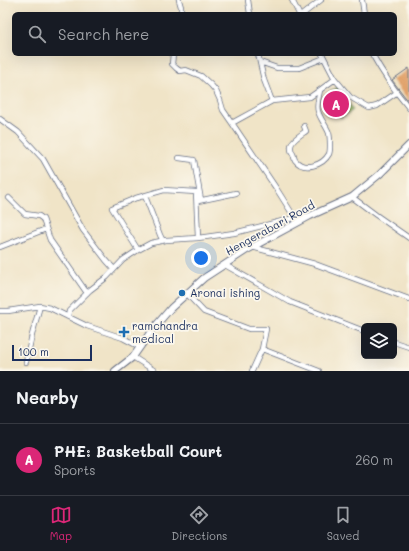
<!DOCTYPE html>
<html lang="en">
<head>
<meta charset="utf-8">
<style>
  body { margin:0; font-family:Mali,sans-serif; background:#242831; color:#f1f3f6 }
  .controls { position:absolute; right:12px; bottom:12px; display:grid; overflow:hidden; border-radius:6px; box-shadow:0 4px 16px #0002 }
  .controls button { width:36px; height:36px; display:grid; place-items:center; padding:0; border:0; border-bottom:1px solid #363941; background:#171b24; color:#f1f3f6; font:20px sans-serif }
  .scale { position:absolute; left:12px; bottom:10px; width:80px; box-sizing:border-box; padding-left:4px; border:2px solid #1b2f5e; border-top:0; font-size:11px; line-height:14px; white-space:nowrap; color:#1b2f5e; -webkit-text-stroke:3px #fbf7ec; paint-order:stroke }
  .you { position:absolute; left:201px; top:258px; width:14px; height:14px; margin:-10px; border:3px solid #fff; border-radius:50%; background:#1a73e8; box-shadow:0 0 0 6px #1a73e833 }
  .badge { display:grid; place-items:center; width:26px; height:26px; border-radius:50%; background:#db2777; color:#fff; font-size:13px; font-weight:700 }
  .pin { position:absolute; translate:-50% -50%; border:2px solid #fff; box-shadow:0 1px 4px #0006 }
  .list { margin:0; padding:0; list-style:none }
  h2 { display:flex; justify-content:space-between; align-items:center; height:52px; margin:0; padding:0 16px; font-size:17px }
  h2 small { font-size:13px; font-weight:400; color:#9ea1a6 }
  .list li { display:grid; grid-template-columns:26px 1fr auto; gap:12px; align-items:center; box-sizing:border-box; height:72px; padding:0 16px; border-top:1px solid #363941 }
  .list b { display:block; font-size:15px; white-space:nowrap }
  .list p { margin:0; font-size:13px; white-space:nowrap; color:#9ea1a6 }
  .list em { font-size:13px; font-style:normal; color:#9ea1a6 }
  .icon { flex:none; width:22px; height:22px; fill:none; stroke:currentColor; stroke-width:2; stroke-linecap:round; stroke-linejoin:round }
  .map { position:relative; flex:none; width:409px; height:371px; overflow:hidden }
  .search { position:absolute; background:#171b24; box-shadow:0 4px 16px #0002; left:12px; right:12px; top:12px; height:44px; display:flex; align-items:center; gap:10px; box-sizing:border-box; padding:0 14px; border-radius:6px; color:#9ea1a6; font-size:15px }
  .sheet { height:124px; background:#171b24 }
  nav { display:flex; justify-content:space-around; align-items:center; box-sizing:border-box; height:56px; border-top:1px solid #363941; background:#171b24; font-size:11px; color:#9ea1a6 }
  nav a { display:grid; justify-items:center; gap:2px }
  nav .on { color:#db2777 }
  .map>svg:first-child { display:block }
</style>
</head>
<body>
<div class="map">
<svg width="409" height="371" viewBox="0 0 409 371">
  <rect width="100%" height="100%" fill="#fbf7ec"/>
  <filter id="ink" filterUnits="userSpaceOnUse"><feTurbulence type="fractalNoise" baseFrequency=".025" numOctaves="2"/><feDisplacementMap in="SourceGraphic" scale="8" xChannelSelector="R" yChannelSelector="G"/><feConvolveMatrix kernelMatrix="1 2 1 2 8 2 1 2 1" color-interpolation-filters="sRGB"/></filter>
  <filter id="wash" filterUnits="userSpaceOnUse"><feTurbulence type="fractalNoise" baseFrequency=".012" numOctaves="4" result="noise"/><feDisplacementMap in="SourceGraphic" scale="16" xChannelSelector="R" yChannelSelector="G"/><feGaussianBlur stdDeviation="0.9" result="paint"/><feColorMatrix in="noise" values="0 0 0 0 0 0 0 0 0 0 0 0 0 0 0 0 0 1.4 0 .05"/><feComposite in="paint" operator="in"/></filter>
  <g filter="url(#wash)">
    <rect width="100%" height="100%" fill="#f0e4c7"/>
    <path fill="#9fbf67" stroke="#5d7762" d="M338,87l15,23 -12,8 -15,-23z"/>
    <g id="blocks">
      <path fill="#e1a36c" d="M409,68v34l-17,-22z"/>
    </g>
  </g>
  <g filter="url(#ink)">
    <use href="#blocks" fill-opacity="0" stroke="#666e83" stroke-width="1"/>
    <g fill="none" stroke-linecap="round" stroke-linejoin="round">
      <defs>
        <path id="street" d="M179,0l2,7v7
          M248,0l2,14
          M292,0l7,14
          M362,0l2,14
          M303,14l18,-14
          M173,54l-1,10 4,4 4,3 6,-1 15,6 10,9 5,6 4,9 3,10 9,13 44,65 19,30
          M258,54l6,26 8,21 38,-4 10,-7 15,-11
          M322,54l13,25 15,18 19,11 8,-2 19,-13
          M372,54c11,20 22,36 37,54
          M260,62l17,6h22l25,-10
          M0,119l18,13 25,27 40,71 23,30 8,9
          M232,123l40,-22
          M304,126l2,5c-4,3 -11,7 -14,12 -2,4 -1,8 1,11 1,2 1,4 2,6 9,12 28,5 34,-6 1,-2 1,-6 1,-9 0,-4 0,-8 -1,-12 -3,-8 -9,-14 -11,-22 -2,-6 1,-14 2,-21
          M179,158l15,2 7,40
          M145,196l15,39 3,6
          M352,197l24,18 33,23
          M9,198l16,16 14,2 4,3 7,21 37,53
          M198,201l38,-8
          M0,247l46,-18
          M252,247l63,17 94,35
          M138,250l-26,-42 24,-10 28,-8 32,2 2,46
          M225,265l65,37 74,29
          M187,294l17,18 45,17h17l-4,20 -10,22
          M0,311h8l32,-5 10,2 37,18 36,12 17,9
          M68,317l1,-6 21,-21 17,-13 16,-17 15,-10 13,-7 15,-3 32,-2 36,-5 64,-16 10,-1
          M394,342l15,5
          M262,349l57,22
          M133,357l22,14
          M26,362l6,-27 8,-29"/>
        <path id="secondary" d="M115,371l18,-14 19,-27 19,-22 33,-30 43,-28 63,-34 42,-19 28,-23 29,-29"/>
      </defs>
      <use href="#street" stroke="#666e83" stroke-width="6"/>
      <use href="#secondary" stroke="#666e83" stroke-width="8"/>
      <use href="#street" stroke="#fff" stroke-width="4.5"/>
      <use href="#secondary" stroke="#fff" stroke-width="6"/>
    </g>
  </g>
  <g fill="#1f6fb2" stroke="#fbf7ec" stroke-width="1.5">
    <circle cx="182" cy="293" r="4"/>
    <path d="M122 326h4v4h4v4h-4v4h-4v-4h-4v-4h4z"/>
  </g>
  <g text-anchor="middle" stroke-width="3.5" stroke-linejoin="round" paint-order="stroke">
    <g font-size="11" fill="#1b2f5e" stroke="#fbf7ec">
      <text transform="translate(270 228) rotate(-29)" y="4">Hengerabari Road</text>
    </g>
    <g font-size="11" fill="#1b2f5e" stroke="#fbf7ec" text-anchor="start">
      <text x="190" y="297">Aronai ishing</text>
      <text x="132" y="330">ramchandra<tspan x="132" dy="13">medical</tspan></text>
    </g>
  </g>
</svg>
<div class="controls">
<button><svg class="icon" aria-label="layers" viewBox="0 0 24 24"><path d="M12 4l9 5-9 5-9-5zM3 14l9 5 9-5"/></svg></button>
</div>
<div class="scale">100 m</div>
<div class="you"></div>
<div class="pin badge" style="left:336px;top:104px">A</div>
<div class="search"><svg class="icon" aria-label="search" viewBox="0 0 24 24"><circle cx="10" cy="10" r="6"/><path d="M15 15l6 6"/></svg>Search here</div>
</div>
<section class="sheet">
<h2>Nearby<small></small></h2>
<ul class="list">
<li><span class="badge">A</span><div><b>PHE: Basketball Court</b><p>Sports</p></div><em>260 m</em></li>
</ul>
</section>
<nav>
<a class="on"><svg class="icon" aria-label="map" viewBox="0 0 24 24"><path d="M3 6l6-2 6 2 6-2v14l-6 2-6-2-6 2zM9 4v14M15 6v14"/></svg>Map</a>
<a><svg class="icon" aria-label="directions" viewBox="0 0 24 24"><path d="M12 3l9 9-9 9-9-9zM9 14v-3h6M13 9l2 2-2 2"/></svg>Directions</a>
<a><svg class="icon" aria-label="saved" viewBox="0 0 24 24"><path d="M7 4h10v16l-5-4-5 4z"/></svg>Saved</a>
</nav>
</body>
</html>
